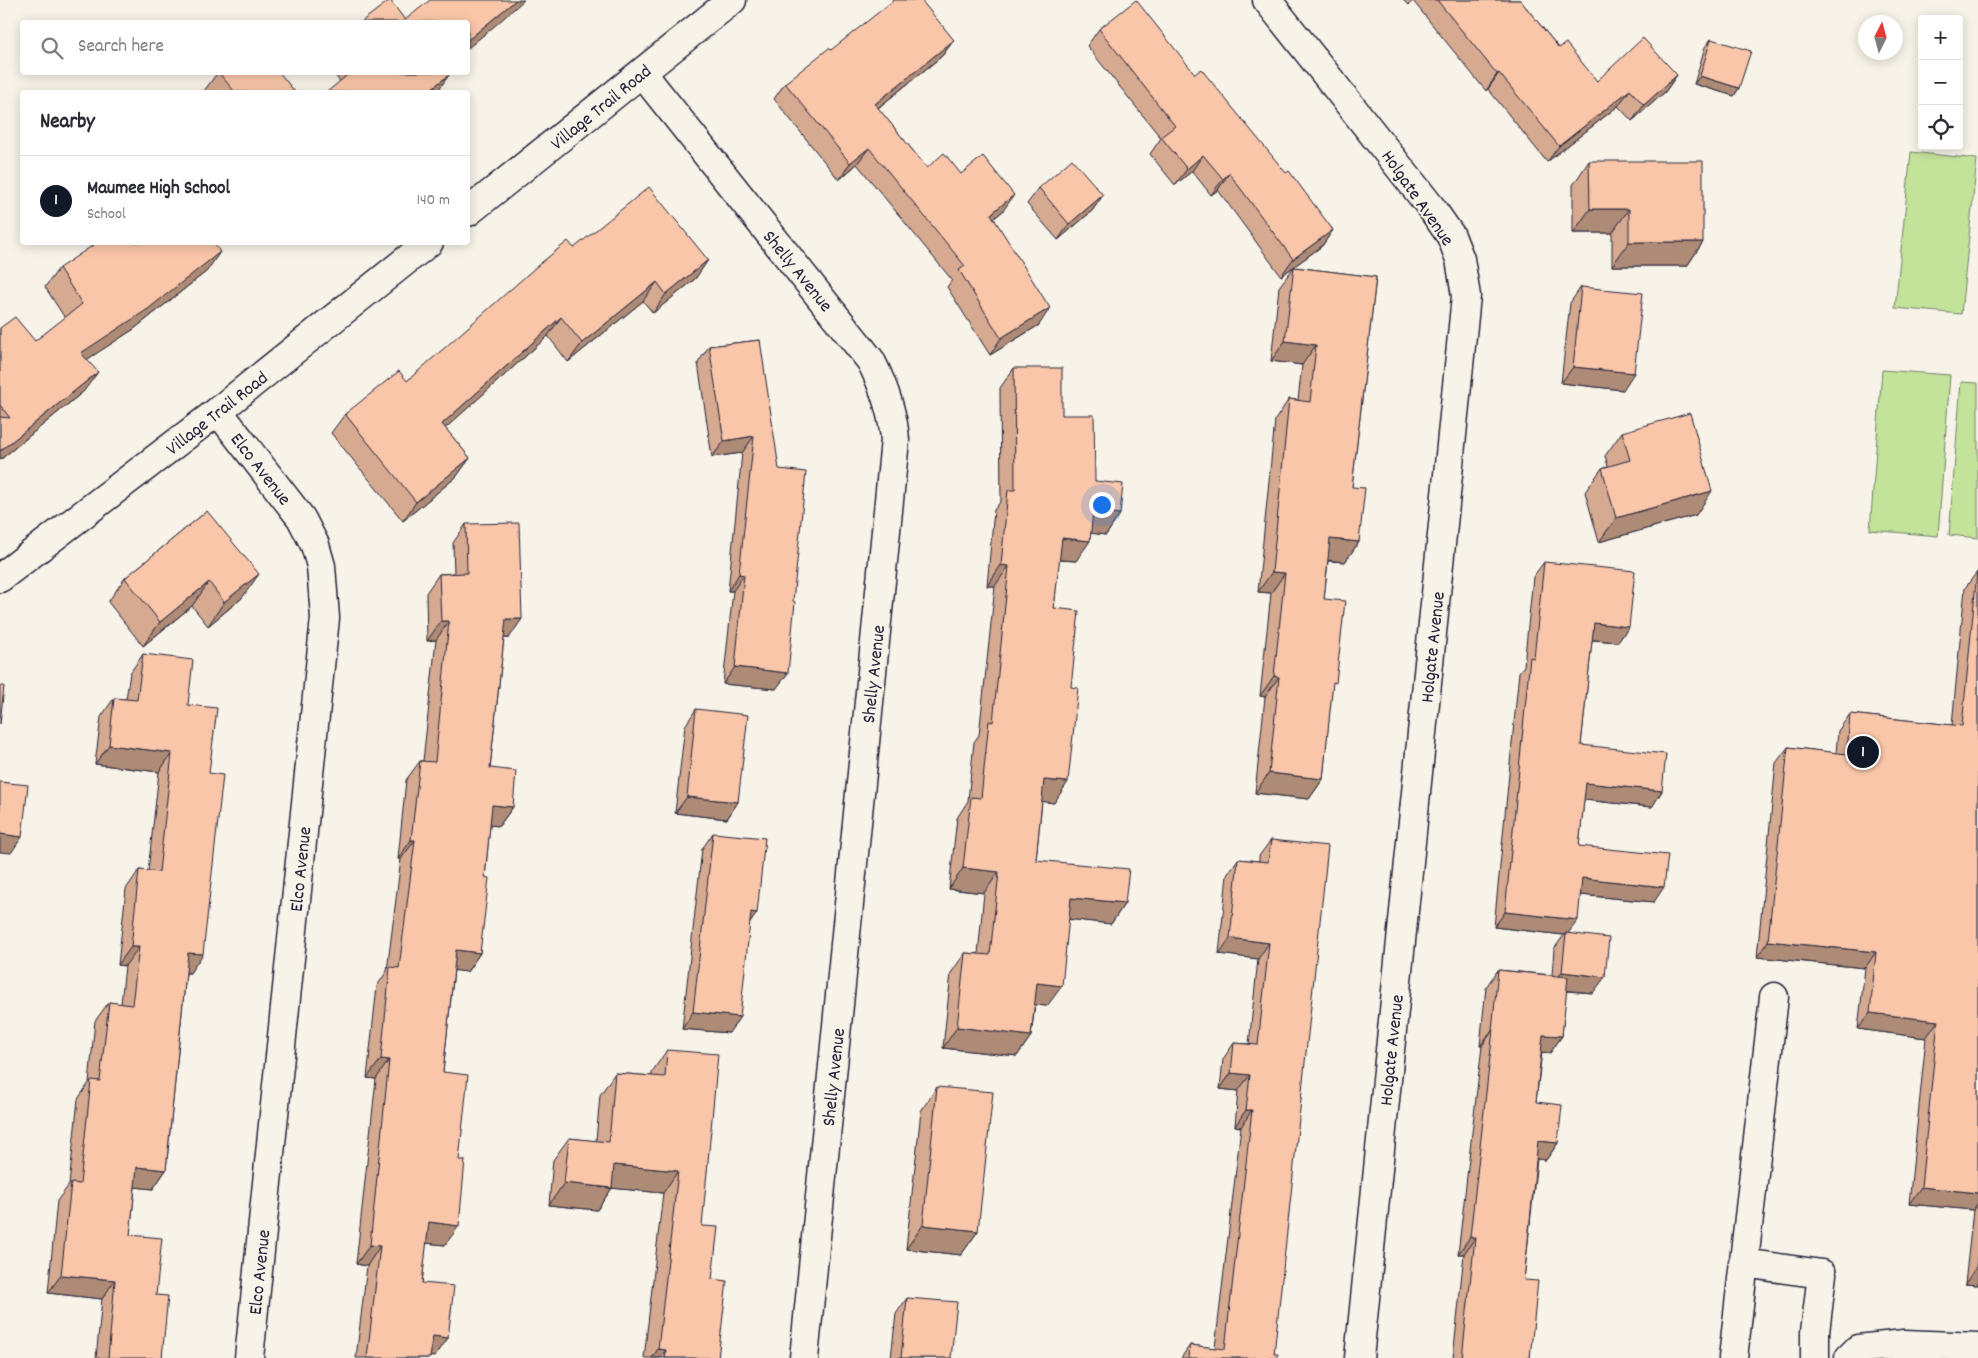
<!DOCTYPE html>
<html lang="en">
<head>
<meta charset="utf-8">
<style>
  body { margin:0; font-family:Dekko,sans-serif; background:#f7f7f7; color:#2b2b33 }
  .controls { position:absolute; right:15px; top:15px; display:grid; overflow:hidden; border-radius:5px; box-shadow:0 2px 12px #0003 }
  .controls button { width:45px; height:45px; display:grid; place-items:center; padding:0; border:0; border-bottom:1px solid #e1e1e2; background:#fff; color:#2b2b33; font:25px sans-serif }
  .compass { position:absolute; left:1858px; top:15px; width:45px; height:45px; border-radius:50%; background:#fff; box-shadow:0 2px 12px #0003; rotate:6deg }
  .you { position:absolute; left:1101px; top:504px; width:18px; height:18px; margin:-12px; border:4px solid #fff; border-radius:50%; background:#1a73e8; box-shadow:0 0 0 8px #1a73e833 }
  .badge { display:grid; place-items:center; width:32px; height:32px; border-radius:50%; background:#111827; color:#fff; font-size:16px; font-weight:700 }
  .pin { position:absolute; translate:-50% -50%; border:2px solid #fff; box-shadow:0 1px 5px #0006 }
  .list { margin:0; padding:0; list-style:none }
  h2 { display:flex; justify-content:space-between; align-items:center; height:65px; margin:0; padding:0 20px; font-size:21px }
  h2 small { font-size:16px; font-weight:400; color:#7c7c81 }
  .list li { display:grid; grid-template-columns:32px 1fr auto; gap:15px; align-items:center; box-sizing:border-box; height:90px; padding:0 20px; border-top:1px solid #e1e1e2 }
  .list b { display:block; font-size:19px; white-space:nowrap }
  .list p { margin:0; font-size:16px; white-space:nowrap; color:#7c7c81 }
  .list em { font-size:16px; font-style:normal; color:#7c7c81 }
  .icon { flex:none; width:28px; height:28px; fill:none; stroke:currentColor; stroke-width:2; stroke-linecap:round; stroke-linejoin:round }
  .map { position:relative; flex:none; width:1978px; height:1358px; overflow:hidden }
  .search { position:absolute; background:#fff; box-shadow:0 2px 12px #0003; left:20px; top:20px; width:450px; height:55px; display:flex; align-items:center; gap:12px; box-sizing:border-box; padding:0 18px; border-radius:5px; color:#7c7c81; font-size:19px }
  .panel { position:absolute; background:#fff; box-shadow:0 2px 12px #0003; left:20px; top:90px; width:450px; height:155px; border-radius:5px }
  .map>svg:first-child { display:block }
</style>
</head>
<body>
<div class="map">
<svg width="1978" height="1358" viewBox="0 0 1978 1358">
  <rect width="100%" height="100%" fill="#f7f3e8"/>
  <filter id="ink" filterUnits="userSpaceOnUse"><feTurbulence type="fractalNoise" baseFrequency=".02" numOctaves="2"/><feDisplacementMap in="SourceGraphic" scale="10" xChannelSelector="R" yChannelSelector="G"/><feConvolveMatrix kernelMatrix="1 2 1 2 8 2 1 2 1" color-interpolation-filters="sRGB"/></filter>
  <g filter="url(#ink)">
    <path fill="#c3e29a" stroke="#72826a" d="M1911,152l66,7 -16,155 -66,-6z
      M1882,370l68,5 -12,161 -68,-6z
      M1961,382l17,1v155l-29,-3z"/>
    <g fill="none" stroke-linecap="round" stroke-linejoin="round">
      <defs>
        <path id="minor" d="M1267,0l163,206 21,30 9,23 6,37 -107,1062
          M642,73l229,288c13,26 22,51 24,79l-91,918
          M468,212l264,-212
          M218,411l83,107 14,27 6,21 4,52 -76,740
          M0,578l218,-167 211,-169
          M1743,1263l79,11 -7,58v26
          M1733,1358l41,-361
          M1849,1358l9,-9 46,-5 74,3"/>
      </defs>
      <use href="#minor" stroke="#22223b" stroke-width="31"/>
      <use href="#minor" stroke="#f7f3e8" stroke-width="28"/>
    </g>
    <path fill="#d6aa91" stroke="#22223b" d="M1403,0h117l39,48 38,33 80,-6 -12,17 -33,29 -14,-15 -71,56 -59,-73 -2,2 -73,-90 -5,4z
      M1099,29l96,45 138,156 -11,16 -41,30 -63,-86 -7,5 -19,-24 -17,14 -25,-31 11,-16 -74,-92z
      M1711,39l28,49 -5,8 -40,-12 11,-37z
      M954,40l-12,16 -64,52 49,60 34,6 42,37 -9,7 45,107 -49,30 -43,-68 5,-7 -95,-116 -18,16 -65,-81 11,-16 46,-33z
      M218,72l77,20h-90l-1,-1z
      M333,72h114l-107,10z
      M1589,161l114,81 -16,24h-75v-33h-39v-48z
      M1039,188l64,7 -11,16 -34,29 -31,-36z
      M574,248l134,12 -13,19 -42,34 -10,-12 -75,61 -20,-26 -103,92 25,30 -14,19 -53,44 -72,-88 14,-19 62,-33z
      M1294,267l82,10 -24,210 7,55 -14,20 -17,-1 -4,38 8,89 -9,91 -14,20 -54,-6 10,-96 -5,-1 11,-103 -13,-1 17,-172 14,-21 9,1 4,-35 -31,-4 8,-74z
      M59,268l148,3 -73,58 -47,30 -3,32 -84,69v-132l35,13 30,-23 -20,-31z
      M1581,287l42,103 -62,-7 9,-80z
      M760,340l16,349 -53,-5 10,-93h-5l14,-138 -30,4 -14,-94 11,-17z
      M1014,368l48,47 33,66 25,33 -14,21 -15,-2 -15,28 -17,-1 -5,48v195l-12,-2 -6,59 89,43 -14,21 -42,-5 -22,87 -12,-1 -4,31 -14,20 -74,-8 8,-75 14,-20 13,1 6,-61 -35,-4 8,-71 11,-17 6,-59 5,-7 16,-149h-8l7,-76 7,-9 -1,-113z
      M1622,432l74,83 -97,27 -14,-50 17,-24 6,-2 -3,-10z
      M207,511l35,87 -34,28 -16,-20 -49,40 -35,-44 17,-24z
      M466,524l43,114h-5l-14,130 23,39 -14,19 -9,-1 -5,52 -5,76 -13,19 -13,-2 -11,102 2,173 -19,-2 -4,40 13,74 -4,-1 -1,2h-74l11,-92 -11,-2 20,-185 -9,-1 10,-92 10,-15 14,-112h-3l8,-79 14,-19h3l13,-121 -9,1 -1,-48 13,-19 15,-1 -1,-30z
      M1544,562l85,65 -11,15 -26,-2 -11,105 81,46 -10,16 -68,-7 -5,46 75,56 -74,-7 -12,38 25,60 -27,-2 -4,45 -12,17 -8,-1 -6,50 22,41 -12,17 -9,-1 -13,121 6,78h-77l11,-104h-6l24,-208h-2l6,-59 12,-17 54,5 2,-26 10,-14 -70,-8 25,-255 5,-6 9,-89z
      M1977,572h1v713l-13,-1 8,-74 -64,-6 17,-166 -68,-9 7,-61 -108,-11 19,-194 12,-16 48,6 2,-22 12,-17 102,11 13,-137z
      M143,654l45,51 21,68 -19,200h-4l-20,197 -13,19 -18,-2 -5,48 26,60 6,63h-66l6,-59 -54,-6 9,-92 12,-16 9,-86 11,-16 6,-62 14,-19 12,2 4,-38 -7,-1 8,-76 13,-19 9,1 11,-99 -64,-8 6,-47 13,-19 12,1 4,-26z
      M696,709l42,93 -11,17 -52,-6 10,-87z
      M713,833l16,200 -47,-4 20,-180z
      M1271,840l3,514 3,4h-96l9,-13 25,3 26,-221 -6,-1 3,-35 -18,-2 3,-30 11,-16 15,1 9,-85 -39,-5 8,-79 11,-16 21,2v-5z
      M667,1050l35,176 10,53 6,79h-74l19,-165 -51,-5 -15,22 -48,-5 4,-45 16,-22 27,3 4,-46 15,-22 37,3v-4z
      M937,1087l41,144 -17,24 -55,-6 15,-138z
      M907,1298l44,60h-60l5,-44z"/>
    <path fill="#ae8b76" stroke="#22223b" d="M516,0h8l-27,24 -29,24v-8z
      M954,40l-12,16 -79,64 12,-16z
      M1499,73l-11,16 -2,2 11,-17z
      M449,75l-12,17h-10z
      M1677,75l-12,17 -33,29 12,-16z
      M1700,76l39,12 -5,8 -40,-12z
      M1630,90l-12,16 -71,56 12,-16z
      M869,148l-12,16 -18,16 11,-17z
      M1203,155l-11,16 -17,14 12,-16z
      M1229,173l-11,17 -7,5 12,-16z
      M1014,195l-11,16 -23,19 11,-16z
      M1103,195l-11,16 -34,29 11,-16z
      M1590,209h39l-17,24h-39z
      M1333,230l-11,16 -41,30 12,-17z
      M1629,242h74l-16,24h-75z
      M220,252l-13,19 -73,58 -66,43 13,-19z
      M708,260l-13,19 -42,34 13,-19z
      M657,282l-14,19 -75,61 14,-19z
      M1050,308l-11,17 -49,30 11,-17z
      M561,317l-13,19 -119,107 13,-19z
      M1285,341l31,4 -14,20 -31,-4z
      M1573,367l61,6 -11,17 -62,-7z
      M98,372l-14,19 -84,69v-9z
      M754,436l-12,17 -30,4 12,-16z
      M470,458l-14,19 -53,44 13,-19z
      M1712,491l-16,24 -97,27 17,-24z
      M1093,511l27,3 -14,21 -27,-3z
      M1062,538l28,3 -14,20 -29,-2z
      M1330,539l29,3 -14,20 -29,-3z
      M1001,565l8,1 -14,20h-8z
      M1272,572l13,1 -14,20 -13,-1z
      M259,574l-17,24 -34,28 16,-24z
      M739,574l5,1 -11,16h-5z
      M209,582l-17,24 -49,40 17,-24z
      M506,619h16l-13,19h-17z
      M441,621h8l-13,19 -9,1z
      M1594,623l35,4 -11,15 -35,-3z
      M735,667l53,6 -12,16 -53,-5z
      M1274,676l5,1 -14,20 -5,-1z
      M109,745l63,8 -13,19 -64,-8z
      M1269,773l54,6 -14,20 -54,-6z
      M1044,780l24,2 -14,21 -24,-3z
      M1586,783l76,8 -10,16 -77,-8z
      M687,797l51,5 -11,17 -52,-6z
      M492,805l21,2 -14,19 -20,-2z
      M0,834l22,3 -11,16 -11,-1z
      M411,840h4l-14,19h-3z
      M963,868l36,4 -15,21 -35,-4z
      M1582,878l82,9 -10,15 -83,-8z
      M1071,898l54,5 -14,21 -54,-6z
      M751,912l6,1 -11,16z
      M1505,912l73,8 -11,15 -1,-2 -2,2 -70,-8z
      M1230,938l39,5 -11,16 -39,-5z
      M1768,941l108,11 -11,16 -108,-11z
      M131,947h8l-14,19 -7,-1z
      M456,950l24,3 -13,19 -25,-3z
      M188,953l15,1 -13,19 -15,-2z
      M1562,972l43,5 -12,16 -43,-4z
      M1037,983l25,3 -15,20 -24,-2z
      M693,1012l47,5 -11,16 -47,-4z
      M1870,1013l68,8 -12,17 -68,-9z
      M957,1027l74,9 -14,20 -74,-8z
      M1492,1030h1l-11,16h-2z
      M1543,1035l19,1 -12,17 -18,-2z
      M381,1059l8,1 -13,19 -9,-1z
      M1231,1073l19,2 -12,16 -18,-2z
      M1246,1110h6l-11,17 -6,-1z
      M1538,1141l20,2 -12,17 -19,-2z
      M614,1165l64,6 -15,22 -64,-6z
      M137,1167l29,3 -13,19 -29,-3z
      M564,1183l48,5 -15,22 -48,-5z
      M1921,1187l57,6v10l-5,7 -64,-6z
      M429,1222l30,4 -14,19 -30,-3z
      M923,1225l55,6 -17,24 -55,-6z
      M1470,1237l5,1 -11,16h-6z
      M370,1245l10,1 -13,20 -11,-2z
      M1976,1267h2v18l-13,-1z
      M61,1275l54,5 -13,19 -54,-6z
      M433,1336l15,2 -13,19 -16,-2z
      M658,1349l8,1 -6,8h-8z"/>
    <path fill="#f9c6a9" stroke="#22223b" d="M390,0l15,20 25,-20h86l-48,40v-18h-107z
      M894,0h27l33,40 -79,64 52,64 17,-15 17,21 22,-18 31,39 -23,19 59,94 -49,30 -42,-68 6,-4 -96,-118 -19,15 -65,-80 44,-35 2,2z
      M1136,0l59,74 6,-5 85,104 3,-2 44,59 -40,29 -64,-86 -6,6 -20,-24 -16,14 -26,-32 14,-11 -76,-97z
      M1437,0h83l39,48 7,-5 31,38 46,-43 34,37 -33,30 -14,-15 -71,56 -60,-73 -2,1z
      M1711,39l40,12 -12,37 -39,-12z
      M218,72h61l16,20h-60z
      M351,72h96l2,3 -22,17h-100z
      M1072,159l31,36 -34,29 -30,-36z
      M1589,161h114v81h-74v-33h-39z
      M649,187l59,73 -42,34 -9,-12 -75,61 -21,-26 -119,107 28,34 -54,44 -71,-88 54,-43 8,10 129,-114 32,-26 6,7z
      M98,242h115l7,10 -72,57 -67,44 17,19 -98,79v-34l10,1 -10,-13v-77l15,-11 20,24 47,-37 -23,-36z
      M1294,267l82,10 -24,210 13,1 -6,54 -29,-3 -6,60 21,2 -9,82 -3,-1 -10,97 -54,-6 10,-96 -5,-1 11,-103 -13,-1 17,-173 21,3 6,-57 -31,-4z
      M1581,287l62,6 -9,80 -61,-6z
      M760,340l19,129 27,3 -13,129 2,1 -7,71 -53,-6 9,-92 -5,-1 15,-138 -30,5 -15,-95z
      M1014,368h48v47h32l1,66 28,3 -3,30 -27,-3 -3,30 -28,-3 -8,70 25,3 -8,76 7,1 -10,94 -24,-2 -8,80 93,9 -4,34 -54,-5 -9,88 -25,-3 -6,53 -74,-9 8,-74 25,2 9,-83 -36,-4 8,-71 10,1 8,-77 4,1 16,-156 -8,-1 7,-75h7z
      M1690,413l22,78 -96,27 -14,-50 28,-8 -8,-28z
      M207,511l52,63 -35,28 -15,-20 -49,40 -35,-44z
      M519,523l3,96h-16l-16,149 26,3 -3,36 -21,-2 -7,72 4,1 -9,75 -24,-3 -13,122 25,3 -9,85h6l-6,66 -30,-4 -7,61 32,3 -6,52 -15,-2 -3,22h-63l13,-112 -10,-1 19,-185 -8,-1 9,-92 9,1 16,-128h-4l9,-79 15,1 14,-141h-8l-2,-47 28,-1 -1,-49z
      M1544,562l91,9 -6,56 -35,-4 -13,122 85,9 -4,37 -76,-8 -7,63 89,9 -4,32 -82,-9 -4,42 -73,-8 25,-255 4,1z
      M1977,572h1v621l-57,-6 17,-166 -68,-8 6,-61 -108,-11 20,-194 59,7 3,-40 112,12z
      M143,654l50,6 -5,45 29,3 -8,65 14,2 -20,179 -15,-1 -22,217 -29,-3 -7,68 32,3 -6,57 12,1 -6,62h-54l7,-78 -54,-5 10,-92 9,1 11,-104 9,1 9,-79 23,3 7,-58h-8l8,-77 20,2 13,-119 -63,-8 5,-47 23,2z
      M0,686h4l-4,38z
      M696,709l52,6 -10,87 -51,-5z
      M0,782l28,3 -6,52 -22,-3z
      M713,833l52,5 -8,75 -6,-1 -11,105 -47,-5z
      M1271,840l57,6 -54,508h4l-1,4h-88l1,-13 35,4 27,-239h-6l4,-35 -19,-2 3,-30 24,2 11,-102 -39,-5 8,-79 30,3z
      M1566,933l43,5 -4,39 -43,-5z
      M1498,970l70,7 -6,59 -19,-1 -7,67 26,3 -4,38 -20,-2 -14,139 14,1 -8,77h-68l13,-120 -5,-1 23,-207h-1z
      M667,1050l51,4 -16,172 16,1 -6,52 15,2 -9,77h-53l1,-8 -8,-1 20,-178 -64,-6 -2,23 -48,-5 5,-45 40,4 6,-69 50,4z
      M937,1087l56,5 -15,139 -55,-6z
      M1978,1252v15h-2z
      M907,1298l50,4 -6,56h-50z"/>
  </g>
  <g text-anchor="middle" stroke-width="4" stroke-linejoin="round" paint-order="stroke">
    <g font-size="19" fill="#22223b" stroke="#f7f3e8">
      <text transform="translate(600 106) rotate(-39)" y="7">Village Trail Road</text>
      <text transform="translate(1419 197) rotate(55)" y="7">Holgate Avenue</text>
      <text transform="translate(799 270) rotate(51)" y="7">Shelly Avenue</text>
      <text transform="translate(216 412) rotate(-38)" y="7">Village Trail Road</text>
      <text transform="translate(262 468) rotate(52)" y="7">Elco Avenue</text>
      <text transform="translate(1431 647) rotate(-84)" y="7">Holgate Avenue</text>
      <text transform="translate(872 674) rotate(-84)" y="7">Shelly Avenue</text>
      <text transform="translate(299 869) rotate(-84)" y="7">Elco Avenue</text>
      <text transform="translate(1390 1050) rotate(-84)" y="7">Holgate Avenue</text>
      <text transform="translate(832 1077) rotate(-84)" y="7">Shelly Avenue</text>
      <text transform="translate(258 1272) rotate(-84)" y="7">Elco Avenue</text>
    </g>
  </g>
</svg>
<div class="controls">
<button>+</button>
<button>−</button>
<button><svg class="icon" aria-label="locate" viewBox="0 0 24 24"><circle cx="12" cy="12" r="6"/><path d="M12 2v4M12 18v4M2 12h4M18 12h4"/></svg></button>
</div>
<svg class="compass" viewBox="-18 -18 36 36"><path d="M0-13l5 13h-10z" fill="#e53935"/><path d="M0 13l5-13h-10z" fill="#7c7c81"/></svg>
<div class="you"></div>
<div class="pin badge" style="left:1863px;top:752px">1</div>
<div class="search"><svg class="icon" aria-label="search" viewBox="0 0 24 24"><circle cx="10" cy="10" r="6"/><path d="M15 15l6 6"/></svg>Search here</div>
<section class="panel">
<h2>Nearby<small></small></h2>
<ul class="list">
<li><span class="badge">1</span><div><b>Maumee High School</b><p>School</p></div><em>140 m</em></li>
</ul>
</section>
</div>
</body>
</html>
